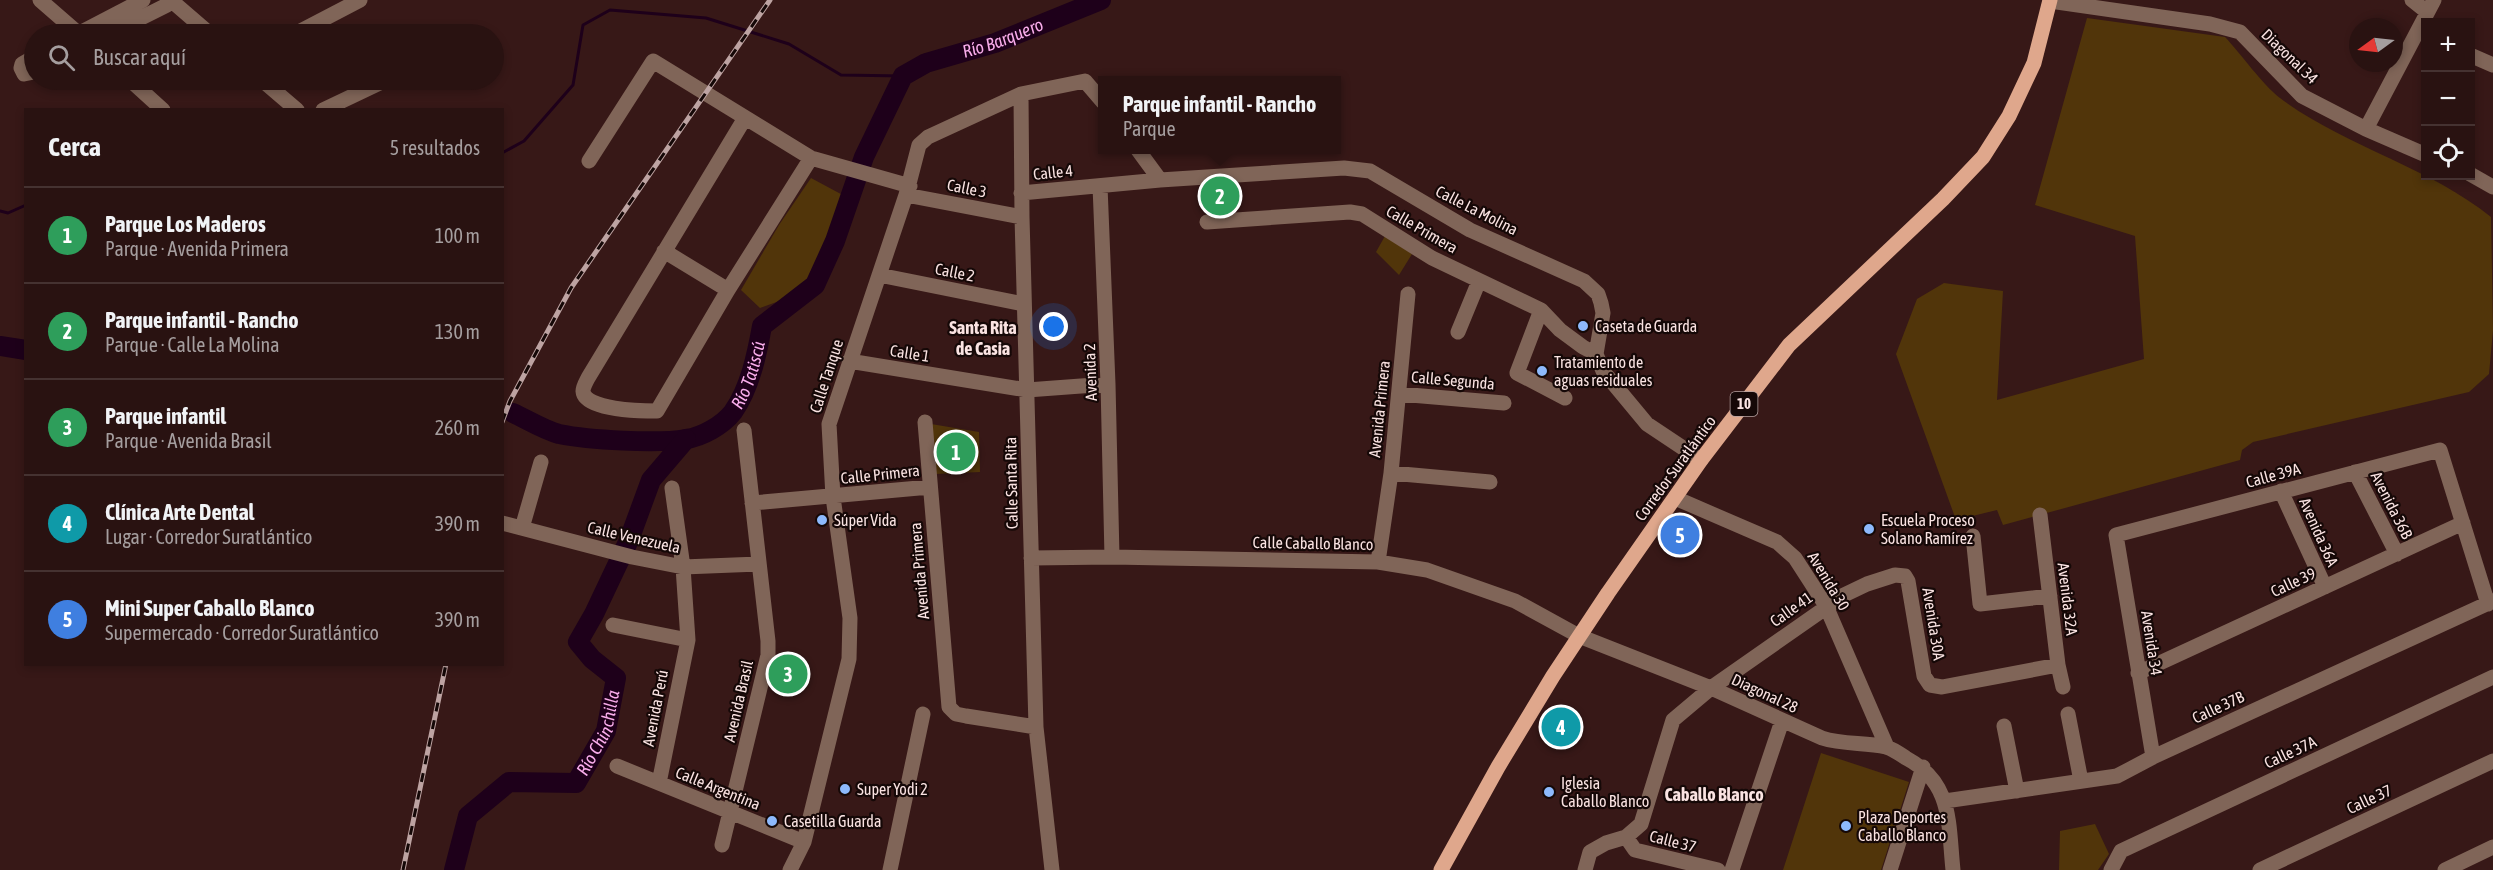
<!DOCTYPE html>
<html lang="es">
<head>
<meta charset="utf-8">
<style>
  body { margin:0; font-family:"Asap Condensed",sans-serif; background:#311b1a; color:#f1f3f6 }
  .controls { position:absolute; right:18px; top:18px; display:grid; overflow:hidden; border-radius:0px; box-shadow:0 3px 9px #0003 }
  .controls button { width:54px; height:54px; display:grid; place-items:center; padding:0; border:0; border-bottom:2px solid #453231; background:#291211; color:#f1f3f6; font:30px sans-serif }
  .compass { position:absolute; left:2349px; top:18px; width:54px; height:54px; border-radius:50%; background:#291211; box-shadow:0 3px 9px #0003; rotate:255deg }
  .you { position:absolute; left:1054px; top:327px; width:21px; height:21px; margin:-15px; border:4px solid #fff; border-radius:50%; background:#1a73e8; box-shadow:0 0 0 9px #1a73e833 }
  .badge { display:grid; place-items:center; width:39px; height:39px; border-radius:50%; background:#8db9fc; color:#fff; font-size:20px; font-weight:700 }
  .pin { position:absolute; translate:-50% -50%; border:3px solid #fff; box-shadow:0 2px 6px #0006 }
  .popup { position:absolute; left:1098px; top:76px; width:243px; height:78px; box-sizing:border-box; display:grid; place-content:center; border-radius:0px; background:#291211; filter:drop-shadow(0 2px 4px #0005); font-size:20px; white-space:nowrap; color:#a59e9f }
  .popup b { font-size:22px; color:#f1f3f6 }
  .popup::after { content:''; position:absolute; left:50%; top:100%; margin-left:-12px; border:12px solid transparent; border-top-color:#291211 }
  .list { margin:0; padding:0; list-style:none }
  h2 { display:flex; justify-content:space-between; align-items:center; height:78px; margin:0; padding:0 24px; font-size:26px }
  h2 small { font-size:20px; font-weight:400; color:#a59e9f }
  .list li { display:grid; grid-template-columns:39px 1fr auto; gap:18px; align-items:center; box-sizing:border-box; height:96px; padding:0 24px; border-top:2px solid #453231 }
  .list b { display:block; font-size:22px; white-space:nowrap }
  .list p { margin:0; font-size:20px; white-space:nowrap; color:#a59e9f }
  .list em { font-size:20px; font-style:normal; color:#a59e9f }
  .icon { flex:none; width:33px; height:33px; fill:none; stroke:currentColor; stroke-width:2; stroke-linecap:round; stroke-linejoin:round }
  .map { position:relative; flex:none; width:2493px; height:870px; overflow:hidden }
  .search { position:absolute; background:#291211; box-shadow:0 3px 9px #0003; left:24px; top:24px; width:480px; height:66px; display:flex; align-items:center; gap:15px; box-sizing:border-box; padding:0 21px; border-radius:33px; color:#a59e9f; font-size:22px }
  .panel { position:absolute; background:#291211; box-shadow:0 3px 9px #0003; left:24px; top:108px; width:480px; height:558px; border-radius:0px }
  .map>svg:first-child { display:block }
</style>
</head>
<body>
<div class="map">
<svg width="2493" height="870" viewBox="0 0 2493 870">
  <rect width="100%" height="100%" fill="#371817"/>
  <path fill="#51350a" d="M2087,18l138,19c16,17 37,47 55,61 64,48 150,69 211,119l2,113 -4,44 -20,18 -216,50 -11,8 -2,10 -237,65 -6,-15 -41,10 -60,-166 21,-55 27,-16 59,8 -6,109 147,-41 -9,-123 -100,-31z
    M811,178l41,22 -31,86 -61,22 -19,-18 38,-65z
    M1234,188l1,15 -28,4 -1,-18z
    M1385,236l27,18 -13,21 -23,-23z
    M931,424l48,8 1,40 -45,2z
    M1821,753l88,29 -28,88h-98z
    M2095,824l14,30 -11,16h-39l1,-39z"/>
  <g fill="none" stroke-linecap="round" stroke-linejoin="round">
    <path stroke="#1e001a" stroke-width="3" d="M502,153l22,-12 49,-56 10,-60 27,-15 96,8 83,26 52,31 62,1
      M0,211l8,2 18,-8"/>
    <g stroke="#1e001a" stroke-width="20">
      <path d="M0,346l26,4"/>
      <path id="s1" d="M513,413c15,7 31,17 46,21 30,6 98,10 127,5 16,-2 37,-14 47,-27 17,-24 24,-58 29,-86l53,-41 20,-44 29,-84 39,-81 23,-13 69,-20 106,-43"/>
      <path id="s2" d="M454,870l14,-54 41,-34 67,1 30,-52 10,-53 -24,-19 -14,-17 16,-28 35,-74 22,-60 35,-41"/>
    </g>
    <path stroke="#806558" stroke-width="15" d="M40,0l39,34
      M2412,0l15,12
      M2050,1l160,23 30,8 62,64 64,33 60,26
      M173,2l37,32
      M78,34l65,-34
      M109,34l58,-29
      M295,34l65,-34
      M2470,55l23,10
      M34,57l-12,7 -1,4 3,6 10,-2
      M130,80l33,30
      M262,80l35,30
      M1021,94l1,123 14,510 16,143
      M323,110l63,-30
      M745,118l-157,260c-2,4 -5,9 -5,13 1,19 59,20 74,20l71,-121 83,-132
      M2366,129l68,-129
      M1138,150l22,30 184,-12 26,3 100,59 114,51 14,13 3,9 2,10 -7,41 7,17 44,53 54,36
      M589,161l64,-100 158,97 99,28
      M2470,174l23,13
      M1100,186l8,198 4,173
      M1021,193l139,-13
      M906,195l116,22
      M1207,222l143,-10 12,2 70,44 109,52 19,20 23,17 13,7
      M664,251l64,39
      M879,275l145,29
      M1541,310l-24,63 48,25
      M1458,332l21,-51
      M849,361l178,29 81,-6
      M1399,394l105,9
      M925,422l24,285 7,7 10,2 70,11
      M2355,472l42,82
      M1391,473l99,9
      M2281,491l44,96
      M1675,498l102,44 18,16 31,48 61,141
      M752,503l178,-16
      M2040,515l18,150 5,22
      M502,523l130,34 51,10 76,-3
      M522,528l19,-66
      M1973,536l7,68 70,-8
      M1031,558l81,-1 266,5 49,8 88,31 64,35 132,52 111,50c21,7 43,4 64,9 7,2 14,7 20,11 47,25 42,65 47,112
      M1378,562l13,-89 17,-179
      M613,625l75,15
      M2138,673l325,-150
      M2068,714l13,67
      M2004,726l13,65
      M2153,757l-37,-222 324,-85 48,154
      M617,766l187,76
      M659,783l29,-143 -5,-73 -11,-79
      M1945,801l172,-25 36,-19 340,-156
      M1626,837l9,13 83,20
      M722,845l46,-190v-14l-24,-211
      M790,870l14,-28 45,-183 1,-41 -17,-121 -4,-73 77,-229 13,-50 9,-8 93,-43 64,-13 18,21
      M890,870l33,-156
      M1585,870l5,-18 16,-9 20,-6 15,-13 32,-104 38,-32 133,-93 23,-11 28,-9 10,1 3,5 16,95 6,9 12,2 116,-22
      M1732,870l50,-149
      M1890,870l33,-103
      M2111,870l10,-19 372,-174
      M2260,870l233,-109
      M2445,870l48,-23"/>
    <path stroke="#dfa78c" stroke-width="15" d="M1441,870l57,-103 55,-91 55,-83 93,-133 88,-115 154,-146 40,-42 26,-41 25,-53 16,-63"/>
    <defs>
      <path id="rail" d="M502,422l8,-21 61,-113 199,-288
        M403,870l43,-206"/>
    </defs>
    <use href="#rail" stroke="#bda3a2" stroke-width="5"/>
    <use href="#rail" stroke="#150807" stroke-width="3" stroke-dasharray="9" stroke-linecap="butt"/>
  </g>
  <g fill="#8db9fc" stroke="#150807" stroke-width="2">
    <circle cx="1583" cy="326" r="6"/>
    <circle cx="1542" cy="371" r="6"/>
    <circle cx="822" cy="520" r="6"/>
    <circle cx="1869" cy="529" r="6"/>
    <circle cx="845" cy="789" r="6"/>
    <circle cx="1549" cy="792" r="6"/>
    <circle cx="772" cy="821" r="6"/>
    <circle cx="1846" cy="826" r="6"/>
  </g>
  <g text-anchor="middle" stroke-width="4.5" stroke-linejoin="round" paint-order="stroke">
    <rect fill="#150807" stroke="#b5a1a0" stroke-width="1.5" x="1730.5" y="392" width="27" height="24" rx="4.5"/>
    <g font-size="15" font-weight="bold" fill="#fae3e2">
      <text x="1744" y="409">10</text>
    </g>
    <g font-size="16" fill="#fae3e2" stroke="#150807">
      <text transform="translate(2290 56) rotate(44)" y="6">Diagonal 34</text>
      <text transform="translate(1053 172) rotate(-6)" y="6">Calle 4</text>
      <text transform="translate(967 188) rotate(11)" y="6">Calle 3</text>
      <text transform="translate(1477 210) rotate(27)" y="6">Calle La Molina</text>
      <text transform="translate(1422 229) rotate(30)" y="6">Calle Primera</text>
      <text transform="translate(955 272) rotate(11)" y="6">Calle 2</text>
      <text transform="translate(910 353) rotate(9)" y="6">Calle 1</text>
      <text transform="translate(1090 372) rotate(-92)" y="6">Avenida 2</text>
      <text transform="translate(826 376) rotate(-72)" y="6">Calle Tanque</text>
      <text transform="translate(1453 380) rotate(5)" y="6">Calle Segunda</text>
      <text transform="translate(1379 409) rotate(-84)" y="6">Avenida Primera</text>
      <text transform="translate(1675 468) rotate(-54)" y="6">Corredor Suratlántico</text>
      <text transform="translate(880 474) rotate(-6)" y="6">Calle Primera</text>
      <text transform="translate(2273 475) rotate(-15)" y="6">Calle 39A</text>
      <text transform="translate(1011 483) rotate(-91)" y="6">Calle Santa Rita</text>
      <text transform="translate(2392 505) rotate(63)" y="6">Avenida 36B</text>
      <text transform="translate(2319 532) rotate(66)" y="6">Avenida 36A</text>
      <text transform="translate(634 537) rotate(13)" y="6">Calle Venezuela</text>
      <text transform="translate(1313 543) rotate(1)" y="6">Calle Caballo Blanco</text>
      <text transform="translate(919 571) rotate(-95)" y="6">Avenida Primera</text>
      <text transform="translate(1829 581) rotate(59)" y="6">Avenida 30</text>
      <text transform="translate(2293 582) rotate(-25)" y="6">Calle 39</text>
      <text transform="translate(2068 599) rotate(83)" y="6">Avenida 32A</text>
      <text transform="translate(1791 609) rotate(-35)" y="6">Calle 41</text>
      <text transform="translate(1934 624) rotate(81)" y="6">Avenida 30A</text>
      <text transform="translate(2152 643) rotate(81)" y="6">Avenida 34</text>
      <text transform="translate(1765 693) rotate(25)" y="6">Diagonal 28</text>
      <text transform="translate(738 701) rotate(-77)" y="6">Avenida Brasil</text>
      <text transform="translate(2218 707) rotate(-25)" y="6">Calle 37B</text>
      <text transform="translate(655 708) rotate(-79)" y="6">Avenida Perú</text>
      <text transform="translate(2290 752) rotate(-25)" y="6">Calle 37A</text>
      <text transform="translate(718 788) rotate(22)" y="6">Calle Argentina</text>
      <text transform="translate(2369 799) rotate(-25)" y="6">Calle 37</text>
      <text transform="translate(1673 841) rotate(14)" y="6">Calle 37</text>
    </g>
    <g font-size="16" fill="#fae3e2" stroke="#150807" text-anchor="start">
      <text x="1595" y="332">Caseta de Guarda</text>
      <text x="1554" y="368">Tratamiento de<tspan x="1554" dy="18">aguas residuales</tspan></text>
      <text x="834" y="526">Súper Vida</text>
      <text x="1881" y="526">Escuela Proceso<tspan x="1881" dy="18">Solano Ramírez</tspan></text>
      <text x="1561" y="789">Iglesia<tspan x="1561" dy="18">Caballo Blanco</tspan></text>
      <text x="857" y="795">Super Yodi 2</text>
      <text x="1858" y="823">Plaza Deportes<tspan x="1858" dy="18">Caballo Blanco</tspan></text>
      <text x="784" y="827">Casetilla Guarda</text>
    </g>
    <g font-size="18" font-style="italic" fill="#faadec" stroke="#150807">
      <text dy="6" stroke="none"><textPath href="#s1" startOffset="726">Río Barquero</textPath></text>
      <text dy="6" stroke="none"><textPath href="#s1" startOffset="274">Río Tatiscú</textPath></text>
      <text dy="6" stroke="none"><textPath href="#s2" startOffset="232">Río Chinchilla</textPath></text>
    </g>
    <g font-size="18" font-weight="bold" fill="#fae3e2" stroke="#150807">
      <text x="983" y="334">Santa Rita<tspan x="983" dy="21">de Casia</tspan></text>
      <text x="1714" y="801">Caballo Blanco</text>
    </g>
  </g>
</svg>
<div class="controls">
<button>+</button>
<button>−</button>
<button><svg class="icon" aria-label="locate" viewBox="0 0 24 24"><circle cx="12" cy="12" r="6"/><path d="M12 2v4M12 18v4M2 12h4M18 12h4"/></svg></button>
</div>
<svg class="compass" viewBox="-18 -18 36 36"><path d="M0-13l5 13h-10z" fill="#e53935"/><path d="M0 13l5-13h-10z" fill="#a59e9f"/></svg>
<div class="you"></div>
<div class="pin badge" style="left:956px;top:452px;background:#2e9e5b">1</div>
<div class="pin badge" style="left:1220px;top:196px;background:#2e9e5b">2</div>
<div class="popup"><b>Parque infantil - Rancho</b>Parque</div>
<div class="pin badge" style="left:788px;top:674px;background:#2e9e5b">3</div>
<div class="pin badge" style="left:1561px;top:727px;background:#0f9aa8">4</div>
<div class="pin badge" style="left:1680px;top:535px;background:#3f7fe0">5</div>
<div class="search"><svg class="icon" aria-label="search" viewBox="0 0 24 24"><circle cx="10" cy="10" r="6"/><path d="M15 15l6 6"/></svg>Buscar aquí</div>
<section class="panel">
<h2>Cerca<small>5 resultados</small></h2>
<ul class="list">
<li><span class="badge" style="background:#2e9e5b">1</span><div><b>Parque Los Maderos</b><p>Parque · Avenida Primera</p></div><em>100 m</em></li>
<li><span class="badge" style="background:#2e9e5b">2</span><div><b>Parque infantil - Rancho</b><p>Parque · Calle La Molina</p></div><em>130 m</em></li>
<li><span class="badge" style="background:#2e9e5b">3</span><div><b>Parque infantil</b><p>Parque · Avenida Brasil</p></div><em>260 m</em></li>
<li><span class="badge" style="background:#0f9aa8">4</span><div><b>Clínica Arte Dental</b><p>Lugar · Corredor Suratlántico</p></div><em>390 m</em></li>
<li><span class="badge" style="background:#3f7fe0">5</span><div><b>Mini Super Caballo Blanco</b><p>Supermercado · Corredor Suratlántico</p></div><em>390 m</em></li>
</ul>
</section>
</div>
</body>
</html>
